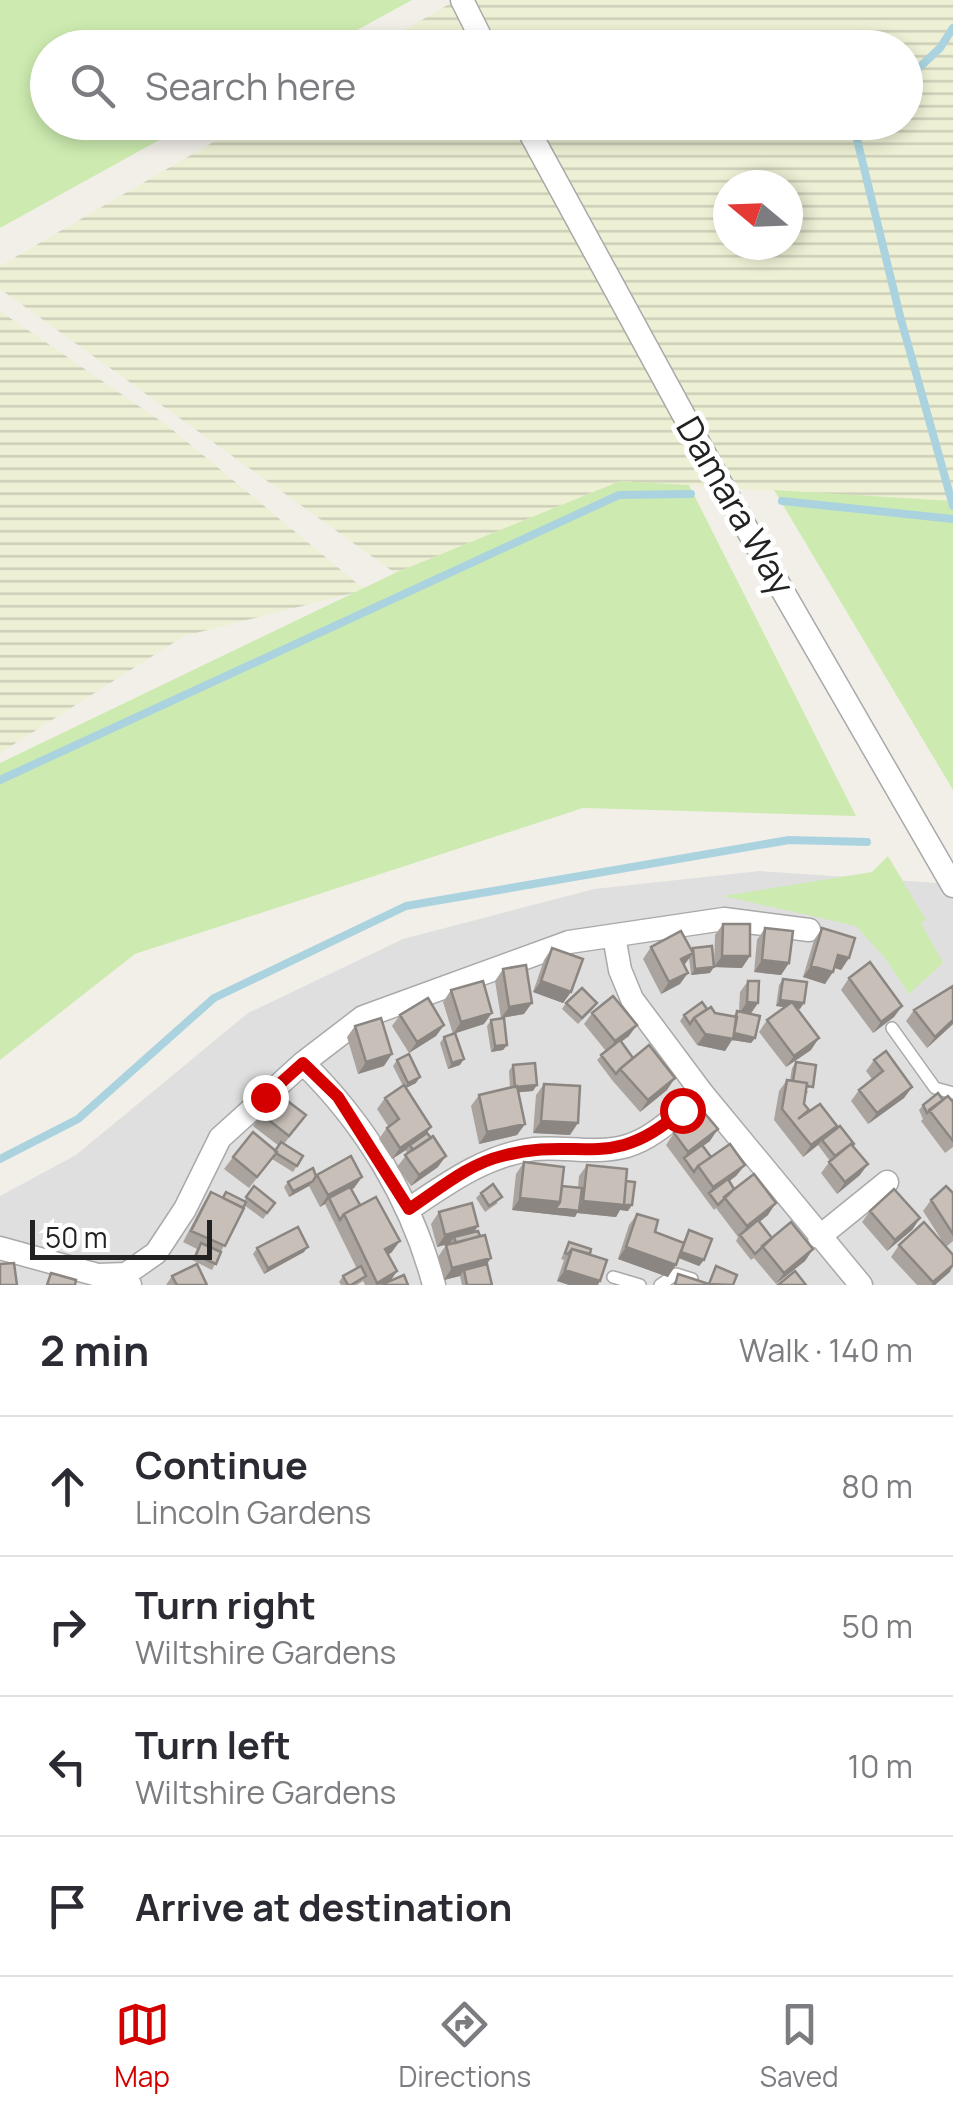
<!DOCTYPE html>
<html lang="en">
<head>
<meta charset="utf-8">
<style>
  body { margin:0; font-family:Manrope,sans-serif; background:#f2f2f3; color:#2b2b33 }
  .compass { position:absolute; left:713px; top:170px; width:90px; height:90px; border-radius:50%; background:#fff; box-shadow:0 5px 15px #0003; rotate:289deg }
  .scale { position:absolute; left:30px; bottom:25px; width:182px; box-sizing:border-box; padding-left:10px; border:5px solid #222; border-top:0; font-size:28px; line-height:35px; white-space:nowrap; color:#222; -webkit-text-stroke:8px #fff; paint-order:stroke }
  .stop { position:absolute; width:30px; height:30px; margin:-22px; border:8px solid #d40000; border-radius:50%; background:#fff }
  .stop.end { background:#d40000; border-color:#fff; box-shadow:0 2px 10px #0008 }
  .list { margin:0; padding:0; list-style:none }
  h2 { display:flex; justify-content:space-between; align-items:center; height:130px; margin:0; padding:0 40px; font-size:42px }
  h2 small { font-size:32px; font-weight:400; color:#7c7c81 }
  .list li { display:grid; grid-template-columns:65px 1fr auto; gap:30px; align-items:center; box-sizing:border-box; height:140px; padding:0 40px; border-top:2px solid #e1e1e2 }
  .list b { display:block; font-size:38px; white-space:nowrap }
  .list p { margin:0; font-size:32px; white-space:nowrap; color:#7c7c81 }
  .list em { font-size:32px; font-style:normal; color:#7c7c81 }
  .icon { flex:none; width:55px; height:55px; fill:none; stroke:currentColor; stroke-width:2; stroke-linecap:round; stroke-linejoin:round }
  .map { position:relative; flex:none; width:953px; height:1285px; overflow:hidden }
  .search { position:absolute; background:#fff; box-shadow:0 5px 15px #0003; left:30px; right:30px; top:30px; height:110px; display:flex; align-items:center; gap:25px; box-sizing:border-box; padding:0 35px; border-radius:55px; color:#7c7c81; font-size:38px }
  .sheet { height:690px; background:#fff }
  nav { display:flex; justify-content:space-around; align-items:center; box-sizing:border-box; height:140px; border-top:2px solid #e1e1e2; background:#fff; font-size:28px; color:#7c7c81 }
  nav a { display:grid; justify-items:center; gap:5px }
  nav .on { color:#d40000 }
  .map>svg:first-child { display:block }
</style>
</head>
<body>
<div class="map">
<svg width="953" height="1285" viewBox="0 0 953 1285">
  <defs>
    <pattern id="farmland-rules" width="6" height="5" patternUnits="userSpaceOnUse" patternTransform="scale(2.5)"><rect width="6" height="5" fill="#eef0d5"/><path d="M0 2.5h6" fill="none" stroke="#ccceb7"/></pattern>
  </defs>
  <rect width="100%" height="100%" fill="#f2efe9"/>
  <path fill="#e0dfdf" d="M760,871l193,13v401h-953v-89l76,-41 172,-142 155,-74 191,-50z"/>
  <path fill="url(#farmland-rules)" fill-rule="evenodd" d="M456,0h497v503l-333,-22 -225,92 -395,-284v-23l246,-143 660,-1v-74l-531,-1zM728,185h60v60h-60z
    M0,311l168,115 197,164 -181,46 -184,117z"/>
  <path fill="#cdebb0" d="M0,0h412l-86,47 -278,1v74l142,1 -190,105z
    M620,481l69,4 167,331 -273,-8 -448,146 -135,106v-297l395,-190z
    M774,490l179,11v289z
    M888,856l38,64 -5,3 22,40 -34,31 -24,-36 -29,-32 -133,-30 149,-24z"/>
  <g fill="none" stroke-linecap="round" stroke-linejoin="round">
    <path stroke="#aad3df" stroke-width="8" d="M906,80l34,-32 13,-20
      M860,122l-6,5 46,189 53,190
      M782,501l171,18
      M0,780l619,-285 72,-1
      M0,1159l78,-40 136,-121 192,-92 383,-66 78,2"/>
    <defs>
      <path id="service" d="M892,1028l43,60 18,5
        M613,1277l27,8
        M660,1285l16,-11 16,5"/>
      <path id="minor" d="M462,0l24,48
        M524,122l201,369 228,395
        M614,936l6,34 12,29 71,95 158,191
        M303,1063l60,-46 206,-75 155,-23 85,11
        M409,1209c39,-26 77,-54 125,-60 32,-3 61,6 93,-3 30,-9 51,-34 76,-52
        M819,1237l68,-55
        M0,1248l98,27 28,-1 4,11
        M126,1274l30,-21 29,-44 35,-71 83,-75c62,60 109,138 131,222"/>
    </defs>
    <use href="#service" stroke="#a9a9a9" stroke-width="14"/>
    <use href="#minor" stroke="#a9a9a9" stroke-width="25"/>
    <use href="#service" stroke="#fff" stroke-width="11"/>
    <use href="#minor" stroke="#fff" stroke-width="22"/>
  </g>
  <path fill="#aba49e" d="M723,924l19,44 -28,-1 1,-32z
    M765,928l24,35 -8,12 -27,-3 3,-32z
    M822,928l27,30 -8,12 -7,-2 -9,16 -22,-7 11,-37z
    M651,947l40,4 2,-3 17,25 -19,2 -2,-17 -5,7 -4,19 -19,10 -18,-35z
    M552,948l19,44 -8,11 -30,-11 11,-32z
    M503,969l21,45 -23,4 -6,-37z
    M849,978l53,28 -8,11 -21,16 -32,-43z
    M783,979l17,30 -3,-1 14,42 -25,17 -27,-35 8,-12 18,-13 -9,-1 3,-21z
    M748,981l10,22 -7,11 4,24 -4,5 -19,-3 -7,11 -28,-6 -17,-24 4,-6 23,-6 8,4 18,4 4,-6h2l1,-19z
    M451,990l33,34 -31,10 -10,-32z
    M566,1003l27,6 -15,15 -16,-15z
    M914,1010l39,14 -26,24 -21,-27z
    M592,1013l37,23 -8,6 12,16 34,32 -27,22 -28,-32 -15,-20 9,-9 -22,-27z
    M400,1015l44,10 -8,11 -27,17 -17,-27z
    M491,1020l16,25 -4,5 -12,2 -4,-26z
    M355,1026l29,40 -26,8 -11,-37z
    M444,1037l16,28 -12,4 -8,-26z
    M397,1060l19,23 -10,5 21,45 11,34 -27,19 -14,-19 10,-13 -1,-4 -14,9 -13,-20 9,-13 -11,-17 8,-11 18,-12 -10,-20z
    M874,1060l38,27 -8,11 -36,26 -17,-23 8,-11 13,-11 -6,-8z
    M796,1062l12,31h-2l-2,11 5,6 28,16 -4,5 20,15 7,29 -23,19 -16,-21 9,-12 -12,-16 -15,12 -29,-37 5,-29 8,-11h3l2,-12z
    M513,1065l20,26 -15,1 7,32 -8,11 -38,9 -8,-38 8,-11 31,-7 -1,-17z
    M544,1084l26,51 -37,-2 3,-38z
    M277,1093l29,22 -22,29 19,12 -10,16 -21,-13 -23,29 -25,-19 9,-12 42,-7 4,-4 -26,-20z
    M943,1100l10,2v45l-8,6 -24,-32 2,-2 -4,-9 4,-5z
    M674,1133l36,8 -7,5 8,11 34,8 -9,11 -7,5 5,8 34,26 -9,7 13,16 41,11 -8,12 -29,23 -22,-26 -3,2 -15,-19 2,-4 -22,-29 -2,2 -48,-65z
    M524,1162l38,24 16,2 1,-12 8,-11 39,16 2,30 -8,-1 -4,7 -39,-4 -2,4 -63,-7 4,-36z
    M316,1176l46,1 -8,11 -3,2 9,15 32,47 -4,3 9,16 -6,9 17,5h-43l-2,-4 -6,4h-16l-2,-3 4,-6 14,-7 -32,-65 -5,3 -11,-21 -20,11 -5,-10 4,-5z
    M254,1186l21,17 -12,16 -19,-14 -32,65 -20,-10 5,-11 -14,-7 20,-38 8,-12 11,6 4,-6 18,9z
    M481,1193l17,10 -13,9 -9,-14z
    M953,1193v48l-7,6 -23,-36 8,-11z
    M870,1211l50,7 -8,12 -25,21 -25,-29z
    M439,1212l39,14 -4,6 13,32 5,21h-30l-2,-9 -16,4 -6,-23 8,-12 5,-1 -14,3 -6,-23z
    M637,1214l18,18 28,10 6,-12 15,30 -5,6 -21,-8 -10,19 -50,-18 11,-34z
    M569,1242l21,12 8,31h-29l-12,-4 7,-21 -3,-1z
    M899,1245l54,10v12l-18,18h-18l-26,-28z
    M257,1248l47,4 -40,22 -11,-20z
    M172,1276l35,9h-41z"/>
  <path fill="#8b8681" d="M693,953l-8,11 -13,7 9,-12z
    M838,955l11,3 -8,12 -11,-4z
    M722,956h28l-8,12 -28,-1z
    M762,960l27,3 -8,12 -27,-3z
    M811,966l22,6 -8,12 -22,-7z
    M714,967l-4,6 -19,2 4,-6z
    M688,973l-8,11 -19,10 8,-12z
    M541,981l30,11 -8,11 -30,-11z
    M780,1000l24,3 -4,6 -24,-3z
    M747,1002l11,1 -8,11h-11z
    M532,1003l-8,11 -23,4 8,-11z
    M902,1006l-8,11 -21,16 8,-11z
    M492,1013l-8,11 -31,10 8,-12z
    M953,1020v4l-26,24 8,-11z
    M444,1025l-8,11 -27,17 8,-11z
    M637,1025l-8,11 -22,16 8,-11z
    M732,1033l23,5 -4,5 -19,-3 -7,11 -28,-6 8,-11z
    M819,1038l-8,12 -25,17 8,-11z
    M507,1045l-4,5 -12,2 4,-6z
    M392,1054l-8,12 -26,8 8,-12z
    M464,1059l-4,6 -12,4 4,-6z
    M420,1077l-4,6 -12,6 4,-6z
    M675,1078l-8,12 -27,22 8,-12z
    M537,1085l-4,6 -22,2 4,-6z
    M912,1087l-8,11 -36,26 9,-11z
    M541,1121l37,2 -8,12 -37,-2z
    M525,1124l-8,11 -38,9 8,-12z
    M837,1126l-8,11 -7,3 -4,5 -15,12 8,-12z
    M431,1127l-8,12 -13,6 -4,5 -14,9 8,-11z
    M718,1129l-8,12 -25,18 -1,-1 4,-6z
    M446,1156l-8,11 -27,19 8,-11z
    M868,1164l-8,11 -23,19 8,-12z
    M745,1165l-9,11 -25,19 -2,-2 4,-6z
    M362,1177l-8,11 -24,13 -1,-3 -4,6 -5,3 8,-12z
    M313,1181l-4,5 -20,11 4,-6z
    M520,1198l40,4 17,9 6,-10 49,4 -4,6 -8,-1 -4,7 -39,-4 -2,4 -63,-7z
    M776,1203l-8,12 -29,23 8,-12z
    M920,1218l-8,12 -25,21 8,-11z
    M478,1226l-8,12 -16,-1 -4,6 -13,4 8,-12z
    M400,1241l-8,11 -15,9 8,-12z
    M308,1247l-4,5 -40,22 4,-6z
    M626,1247l50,18 -8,12 -50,-18z
    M813,1249l-8,12 -29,23 8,-11z
    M681,1252l23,8 -5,6 -22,-9z
    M491,1258l-8,12h-19l-4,6 -16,4 8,-12z
    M953,1265l-3,7 -15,13h-4z
    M565,1270l35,11 -2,4h-29l-12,-4z
    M397,1271l-8,12 -14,2 2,-2z"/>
  <path fill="#c7bfb8" stroke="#8b8681" stroke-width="2.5" d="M723,924h27v32h-28z
    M765,928l28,3 -4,32 -27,-3z
    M822,928l33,10 -6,20 -11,-3 -5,17 -22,-6z
    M681,931l12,22 -12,6 7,14 -19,9 -18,-35z
    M712,946l2,21 -19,2 -2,-21z
    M552,948l31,11 -12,33 -30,-11z
    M870,962l32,44 -21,16 -32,-44z
    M526,965l6,38 -23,4 -6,-38z
    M783,979l24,3 -3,21 -24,-3z
    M483,981l9,32 -31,9 -10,-32z
    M748,981h11l-1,22 -11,-1z
    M953,986v34l-18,17 -21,-27z
    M582,988l15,15 -15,15 -16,-15z
    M613,996l24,29 -22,16 -23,-28z
    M428,998l16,27 -27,17 -17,-27z
    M702,1002l5,7 -13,9 -4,6 -6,-9z
    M792,1002l27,36 -25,18 -27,-36z
    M711,1007l4,6 22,4 -4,22 -28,-5 -11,-16z
    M737,1011l23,5 -5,22 -21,-5z
    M381,1018l11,36 -26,8 -11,-36z
    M504,1018l3,27 -12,1 -4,-26z
    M455,1033l9,26 -12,4 -8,-26z
    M620,1040l13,18 -13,11 -4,5 -15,-19z
    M649,1045l26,33 -27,22 -28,-31z
    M886,1051l26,36 -35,26 -18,-23 24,-19 -9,-11z
    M409,1054l11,23 -12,6 -11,-23z
    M796,1062l20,3 -3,22 -6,-1v-3l-14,-2z
    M535,1063l2,22 -22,2 -2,-22z
    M787,1080l20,3 -3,21 5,6 -11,9 22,-15 17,22 -26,19 -29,-36z
    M544,1084l36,2 -2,37 -37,-2z
    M404,1085l27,42 -31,21 -13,-20 12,-9 -14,-21z
    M517,1086l8,38 -38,8 -8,-37z
    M277,1093l29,22 -17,21 -28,-22z
    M938,1093l5,7 -16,13 -4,-8z
    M948,1096l5,6v39l-24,-31z
    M702,1110l16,19 -30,23 -14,-19z
    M840,1126l14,18 -1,1 -2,-1 -16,12 -13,-16z
    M253,1132l24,20 -20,25 -24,-20z
    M427,1133l4,5 -18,12 -3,-5z
    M433,1136l13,20 -27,19 -14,-20z
    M281,1142l22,14 -6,10 -21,-13 -1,-2z
    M730,1144l15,21 -32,22 -15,-21z
    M851,1144l17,20 -23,18 -16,-20z
    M702,1145l9,12 -13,9 -4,6 -10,-14z
    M351,1156l11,21 -34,18 -11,-20z
    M524,1162l40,5 -4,35 -40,-4z
    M587,1165l40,4 -3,36 -41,-4z
    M313,1168l3,8 -3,5 -20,10 -5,-9z
    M754,1174l22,29 -29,23 -23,-29z
    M728,1179l6,10 -16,16 -9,-12z
    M626,1181l9,1 -3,23h-8z
    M493,1184l9,13 -13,9 -8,-13z
    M254,1186l21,17 -8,10 -21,-16z
    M562,1186l20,2 -3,23 -23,-3 4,-6z
    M946,1186l7,7v41l-22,-34z
    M350,1187l10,18 -16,9 -4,6 -11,-22z
    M894,1189l26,29 -25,22 -25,-29z
    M211,1192l33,16 -19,38 -34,-15z
    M226,1192l20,10 -3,6 -20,-10z
    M376,1197l24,44 -15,8 12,22 -20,12 -33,-69z
    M472,1203l6,23 -33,9 -6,-23z
    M637,1214l21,6 -3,12 29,11 -8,22 -50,-18z
    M758,1220l14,18 -17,16 -15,-19z
    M791,1222l22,27 -29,24 -22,-27z
    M924,1222l29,33v10l-20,17 -34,-37z
    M298,1227l10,20 -40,21 -11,-20z
    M689,1230l23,9 -8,21 -23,-8z
    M478,1231l2,5 -24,7 -2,-6z
    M485,1235l6,23 -39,10 -6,-23z
    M569,1242l22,7 -1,5 -18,-5 -4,5 -3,-1z
    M201,1243l20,9 -5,12 -20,-9z
    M572,1249l35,11 -7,21 -35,-11z
    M14,1263l3,22h-17v-21z
    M197,1264l10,21h-30l-5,-9z
    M487,1264l5,21h-25l-3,-15z
    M361,1266l5,10 -15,9h-3l-5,-9z
    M716,1266l21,9 -4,10 -24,-1z
    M795,1271l11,14h-28z
    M51,1273l25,7 -1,5h-28z
    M678,1274l34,11h-37z
    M404,1275l4,10h-24l-1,-1z"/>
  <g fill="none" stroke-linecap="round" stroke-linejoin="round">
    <path stroke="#d40000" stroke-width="12" d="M265,1097l38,-34 35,34 71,112c29,-19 59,-45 93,-53 77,-21 109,18 180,-46"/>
  </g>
  <g text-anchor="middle" stroke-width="10" stroke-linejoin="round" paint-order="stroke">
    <g font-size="35" fill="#222" stroke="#fff">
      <text transform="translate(735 506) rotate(60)" y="12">Damara Way</text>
    </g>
  </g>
</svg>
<svg class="compass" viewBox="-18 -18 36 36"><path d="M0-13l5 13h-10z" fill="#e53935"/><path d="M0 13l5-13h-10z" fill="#7c7c81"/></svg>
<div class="scale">50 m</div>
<div class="stop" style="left:682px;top:1110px"></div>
<div class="stop end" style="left:265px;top:1097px"></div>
<div class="search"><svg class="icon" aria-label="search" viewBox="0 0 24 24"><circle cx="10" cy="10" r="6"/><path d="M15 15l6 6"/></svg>Search here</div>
</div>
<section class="sheet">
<h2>2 min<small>Walk · 140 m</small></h2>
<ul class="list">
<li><svg class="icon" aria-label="ahead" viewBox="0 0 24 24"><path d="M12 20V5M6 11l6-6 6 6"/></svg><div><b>Continue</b><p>Lincoln Gardens</p></div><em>80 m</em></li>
<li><svg class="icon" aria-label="right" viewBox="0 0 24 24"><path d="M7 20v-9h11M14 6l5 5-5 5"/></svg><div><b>Turn right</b><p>Wiltshire Gardens</p></div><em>50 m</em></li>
<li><svg class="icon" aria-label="left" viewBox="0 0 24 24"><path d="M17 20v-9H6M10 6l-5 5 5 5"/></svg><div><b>Turn left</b><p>Wiltshire Gardens</p></div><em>10 m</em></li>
<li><svg class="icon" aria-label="arrive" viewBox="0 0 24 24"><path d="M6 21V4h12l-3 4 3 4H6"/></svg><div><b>Arrive at destination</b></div></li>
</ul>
</section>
<nav>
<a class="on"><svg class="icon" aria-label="map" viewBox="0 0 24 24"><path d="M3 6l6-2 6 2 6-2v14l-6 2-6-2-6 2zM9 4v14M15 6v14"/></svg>Map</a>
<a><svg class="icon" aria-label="directions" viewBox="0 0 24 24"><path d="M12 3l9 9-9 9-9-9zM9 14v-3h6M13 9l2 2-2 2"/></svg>Directions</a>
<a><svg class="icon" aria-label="saved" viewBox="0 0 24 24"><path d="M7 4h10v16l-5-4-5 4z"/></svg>Saved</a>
</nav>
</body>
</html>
